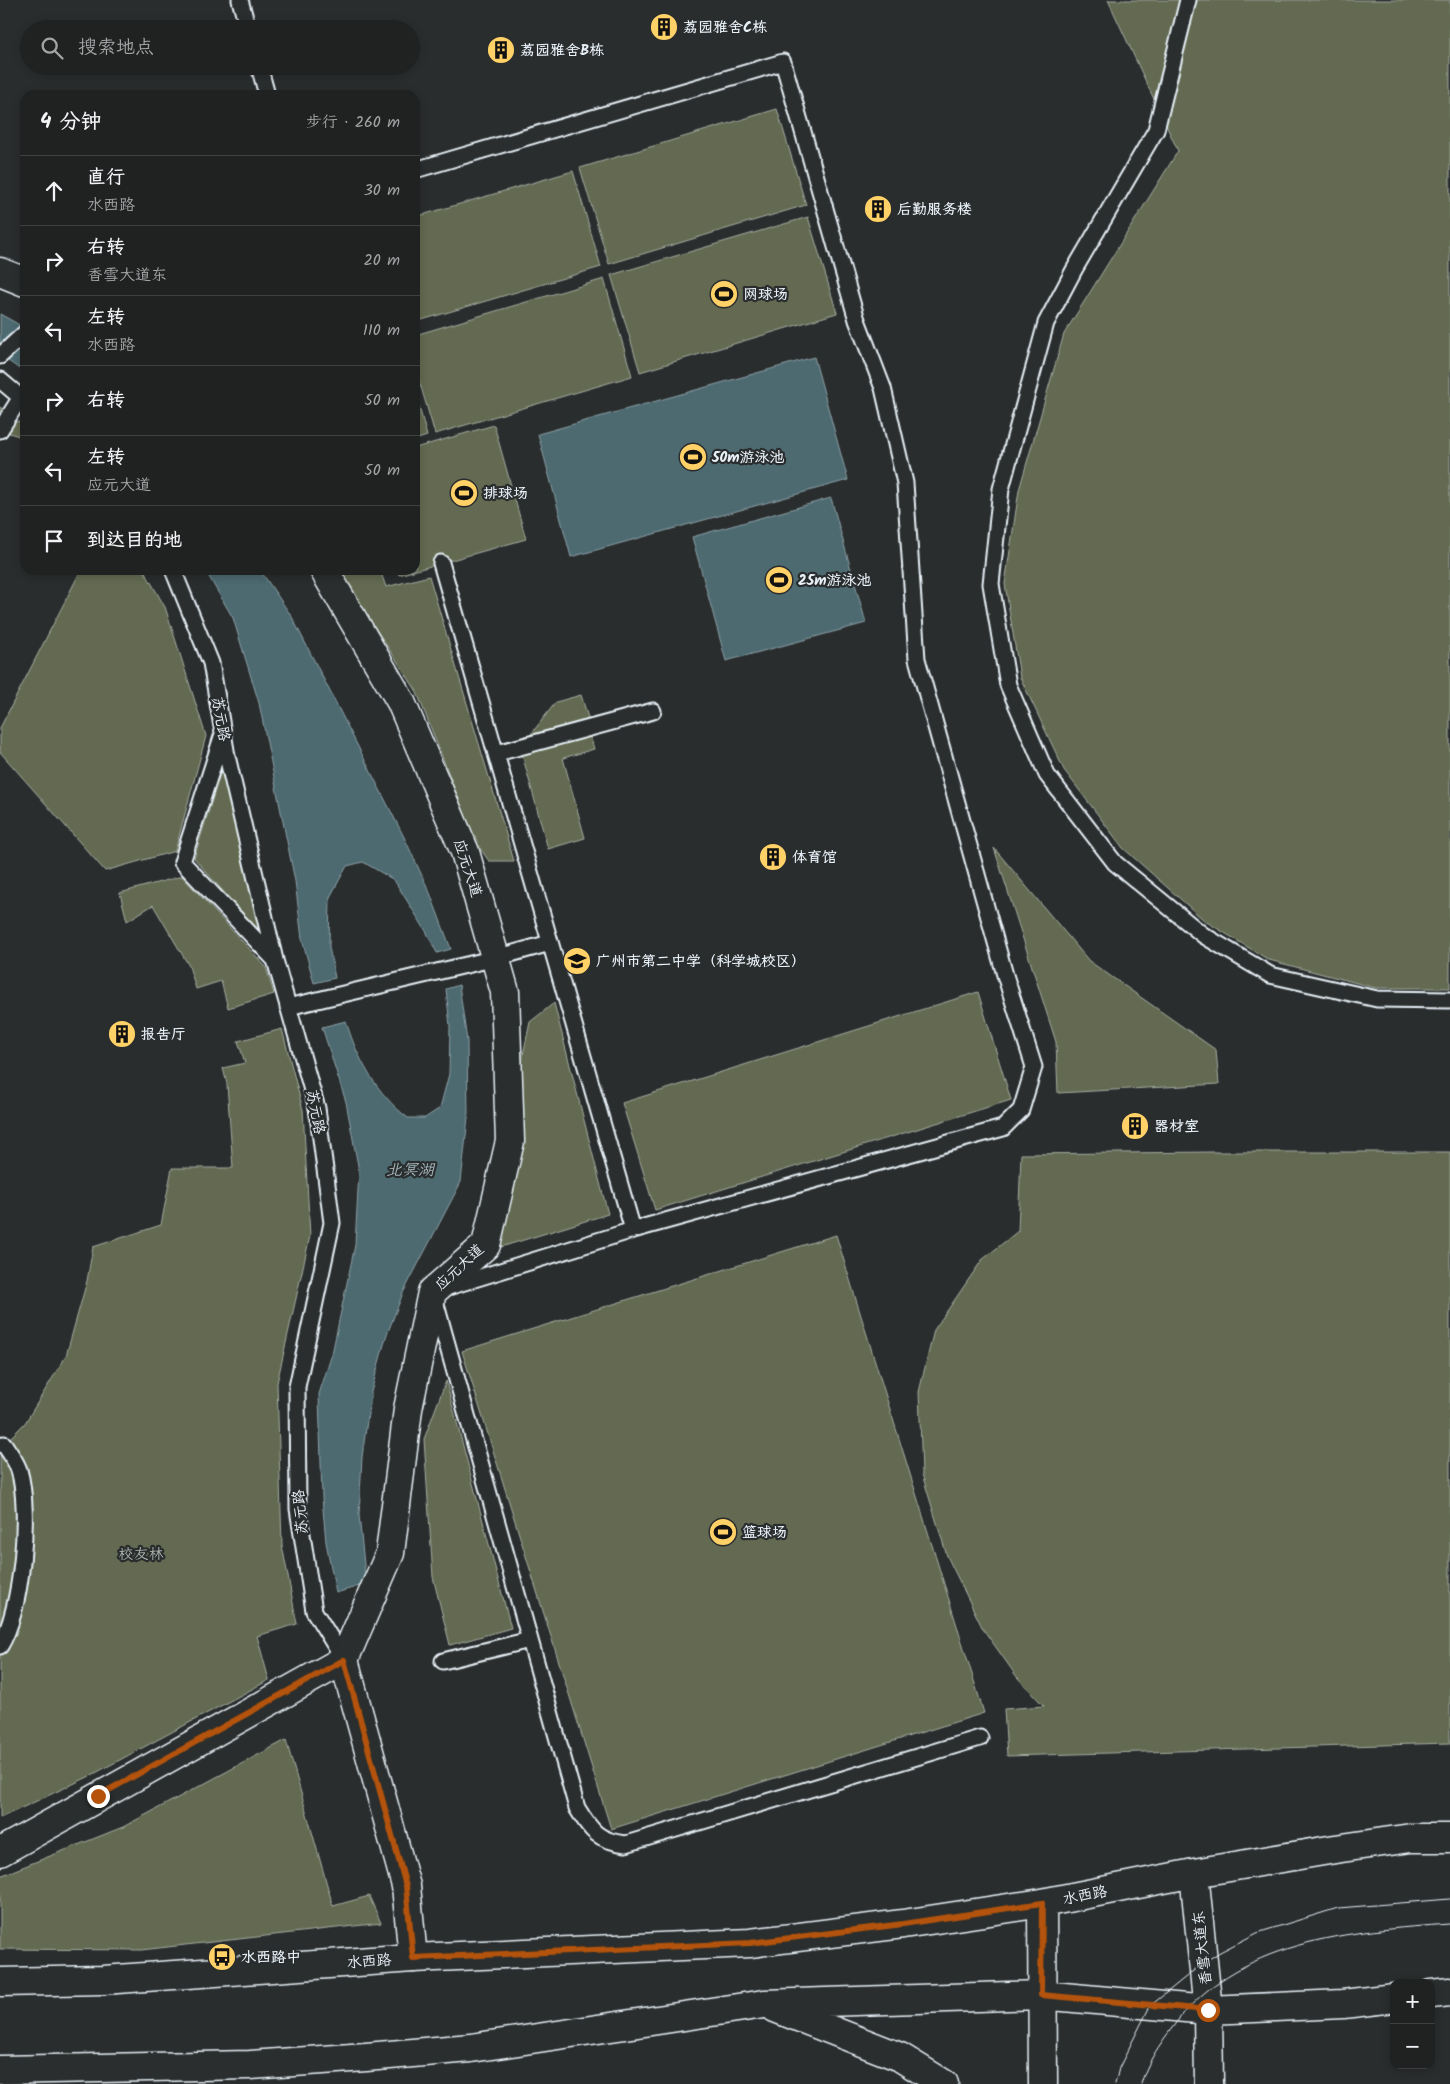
<!DOCTYPE html>
<html lang="zh">
<head>
<meta charset="utf-8">
<style>
  body { margin:0; font-family:Kalam,"LXGW WenKai TC",sans-serif; background:#2d2f2f; color:#f1f3f6 }
  .controls { position:absolute; right:15px; bottom:15px; display:grid; overflow:hidden; border-radius:10px; box-shadow:0 2px 8px #0003 }
  .controls button { width:45px; height:45px; display:grid; place-items:center; padding:0; border:0; border-bottom:1px solid #3d3f40; background:#202222; color:#f1f3f6; font:25px sans-serif }
  .stop { position:absolute; width:15px; height:15px; margin:-11px; border:4px solid #b45309; border-radius:50%; background:#fff }
  .stop.end { background:#b45309; border-color:#fff; box-shadow:0 1px 5px #0008 }
  .list { margin:0; padding:0; list-style:none }
  h2 { display:flex; justify-content:space-between; align-items:center; height:65px; margin:0; padding:0 20px; font-size:21px }
  h2 small { font-size:16px; font-weight:400; color:#a2a4a5 }
  .list li { display:grid; grid-template-columns:32px 1fr auto; gap:15px; align-items:center; box-sizing:border-box; height:70px; padding:0 20px; border-top:1px solid #3d3f40 }
  .list b { display:block; font-size:19px; white-space:nowrap }
  .list p { margin:0; font-size:16px; white-space:nowrap; color:#a2a4a5 }
  .list em { font-size:16px; font-style:normal; color:#a2a4a5 }
  .icon { flex:none; width:28px; height:28px; fill:none; stroke:currentColor; stroke-width:2; stroke-linecap:round; stroke-linejoin:round }
  .map { position:relative; flex:none; width:1450px; height:2084px; overflow:hidden }
  .search { position:absolute; background:#202222; box-shadow:0 2px 8px #0003; left:20px; top:20px; width:400px; height:55px; display:flex; align-items:center; gap:12px; box-sizing:border-box; padding:0 18px; border-radius:28px; color:#a2a4a5; font-size:19px }
  .panel { position:absolute; background:#202222; box-shadow:0 2px 8px #0003; left:20px; top:90px; width:400px; height:485px; border-radius:15px }
  .map>svg:first-child { display:block }
</style>
</head>
<body>
<div class="map">
<svg width="1450" height="2084" viewBox="0 0 1450 2084">
  <rect width="100%" height="100%" fill="#2a2d2e"/>
  <filter id="ink" filterUnits="userSpaceOnUse"><feTurbulence type="fractalNoise" baseFrequency=".02" numOctaves="2"/><feDisplacementMap in="SourceGraphic" scale="10" xChannelSelector="R" yChannelSelector="G"/><feConvolveMatrix kernelMatrix="1 2 1 2 8 2 1 2 1" color-interpolation-filters="sRGB"/></filter>
  <g filter="url(#ink)">
    <path fill="#646b51" stroke="#a6aea4" d="M1108,0h342v988h-74l-107,-28 -64,-39 -82,-73 -59,-78 -44,-93 -15,-93 14,-94 45,-156 114,-183z
      M777,109l29,96 -197,59 -29,-96z
      M573,171l28,96 -186,55v-105z
      M808,217l29,96 -197,59 -29,-97z
      M604,279l28,97 -197,58 -20,-67v-32z
      M415,392l12,44 -12,4z
      M0,407l25,20v11l-25,-8z
      M494,425l32,114 -127,36 -1,-5h17v-122z
      M81,570h63l21,37 41,129 -31,115 -70,20 -105,-119v-24z
      M337,570h43l6,17 43,-11 85,285h-25l-13,-18 -60,-153z
      M581,695l8,26 -61,17 28,-36z
      M590,735l4,14 -31,9 22,80 -37,11 -26,-95z
      M223,765l41,173 -70,-80z
      M994,848l95,113 127,89 3,34 -161,9 -2,-51z
      M182,876l84,91 8,27 -46,14 -7,-27 -25,8 -7,-23 -36,-61 -26,16 -7,-28z
      M978,992l33,108 -356,110 -33,-107z
      M554,1003l54,211 -107,33 13,-86 9,-106 7,-33z
      M282,1029l21,81 7,126 -33,147 5,162 15,79 -40,12 12,44 -181,97 -88,41v-370l25,-25 41,-67 21,-75 6,-34 68,-22 11,-57h61l-6,-84 -4,-16 22,-5 -7,-22z
      M1213,1152h237v591l-443,13 -3,-47 40,-3 -27,-29 -34,-48 -36,-73 -25,-82 -3,-82 15,-62 48,-70 36,-29 3,-77z
      M836,1235l148,478 -373,116 -149,-478z
      M446,1381l65,247 -61,17 -17,-68 -9,-138z
      M286,1740l47,166 36,-10 12,27 -240,27 -141,-1v-73l123,-49z"/>
    <path fill="#4e6b71" stroke="#8ca1a7" d="M0,314l25,14v45l-25,-18z
      M814,357l34,123 -277,77 -33,-123z
      M831,498l35,125 -140,38 -34,-124z
      M205,570h55l32,47 112,220 26,56 21,56 -14,4 -11,-22 -32,-51 -31,-18 -16,4 -17,31 -1,50 6,31 -21,5 -12,-44 -7,-58 -36,-178 -26,-85z
      M459,985l8,56 1,76 -7,65 -58,111 -17,44 -15,55 -9,65 -3,58 7,69 -30,9 -10,-51 -4,-44 -3,-104 13,-40 23,-109 4,-74 -13,-69 -24,-75 24,-6c11,38 31,73 62,97h17l15,-10 9,-34 1,-48 -4,-37z"/>
    <g fill="none" stroke-linecap="round" stroke-linejoin="round">
      <defs>
        <path id="lane" d="M240,0l8,29
          M1188,0l-32,130 -82,140 -28,53 -45,166 -10,95 17,101 39,90 68,88 88,72 67,40 107,24 73,1
          M259,66l8,29
          M415,170l368,-108 74,258 26,68 22,95 12,176 88,316 29,92 -13,43 -18,18 -370,102 -188,58
          M0,356l25,-23
          M0,380l25,21
          M0,430l21,-33
          M441,563l192,667
          M173,570l38,93 16,93 48,204 42,148 15,115 -35,164 1,122 16,102 30,49
          M222,737l-40,125 93,98
          M497,753l156,-42
          M288,1007l208,-49 54,-15
          M435,1301l142,507c14,23 21,33 49,36l354,-106
          M0,1646c22,-36 31,-135 19,-176 -3,-9 -10,-18 -15,-26
          M443,1661l87,-21"/>
        <path id="street" d="M0,272l25,10
          M344,1660l62,226 7,72
          M0,1852l344,-192 46,-107 18,-144 24,-117 54,-47 24,-104 -5,-149 -40,-140 -64,-150 -77,-132"/>
        <path id="secondary" d="M1194,1873l14,137 1,74
          M1042,1903l1,181
          M0,1982l103,-2 310,-22 337,-15 153,-19 139,-21 152,-30 141,-24 76,-11h39
          M1431,1994l19,-2
          M775,2008l125,49 44,27
          M0,2070l250,-5 116,-8 105,-9 293,-44 277,-9 167,15 135,-6 51,-6"/>
      </defs>
      <use href="#lane" stroke="#e8f1f8" stroke-width="19"/>
      <use href="#street" stroke="#e8f1f8" stroke-width="31"/>
      <use href="#secondary" stroke="#e8f1f8" stroke-width="31"/>
      <use href="#lane" stroke="#2a2d2e" stroke-width="15"/>
      <use href="#street" stroke="#2a2d2e" stroke-width="28"/>
      <use href="#secondary" stroke="#2a2d2e" stroke-width="28"/>
      <path stroke="#e8f1f8" stroke-width="1" d="M1115,2084l4,-16 31,-62 53,-43 17,-11 37,-19 81,-25 112,-9
        M1141,2084c6,-21 18,-39 31,-56 63,-88 178,-97 278,-104"/>
    </g>
  </g>
  <g fill="none" stroke-linecap="round" stroke-linejoin="round" filter="url(#ink)">
    <path stroke="#b45309" stroke-width="6" d="M98,1796l246,-136 62,226 7,72 337,-15 153,-19 139,-21 -1,92 167,15"/>
  </g>
  <defs>
    <symbol id="building-disc" viewBox="-11 -11 22 22"><circle r="9.5" fill="#ffd166" stroke="#2a2d2e"/><path d="M-4-6H4V6H1V3H-1V6H-4ZM-2.5-4.3h1.7v1.8h-1.7ZM.8-4.3h1.7v1.8H.8ZM-2.5-1h1.7V.8h-1.7ZM.8-1h1.7V.8H.8Z" fill="#111"/></symbol>
    <symbol id="stadium-disc" viewBox="-11 -11 22 22"><circle r="9.5" fill="#ffd166" stroke="#2a2d2e"/><path d="M0-5a6.5 5 0 1 0 0 10a6.5 5 0 1 0 0-10ZM-3.5-1.8h7v3.6h-7Z" fill="#111"/></symbol>
    <symbol id="school-disc" viewBox="-11 -11 22 22"><circle r="9.5" fill="#ffd166" stroke="#2a2d2e"/><path d="M0-5L7-2L0 1L-7-2ZM-4 1L0 2.5L4 1V4Q0 6-4 4Z" fill="#111"/></symbol>
    <symbol id="bus-disc" viewBox="-11 -11 22 22"><circle r="9.5" fill="#ffd166" stroke="#2a2d2e"/><path d="M-5-6H5V4H4V6H2V4H-2V6H-4V4H-5ZM-3.5-4V0h7V-4ZM-3.5 1.2v1.5H-2V1.2ZM2 1.2v1.5H3.5V1.2Z" fill="#111"/></symbol>
  </defs>
  <g fill-rule="evenodd">
    <use href="#building-disc" x="648" y="11" width="32" height="32"/>
    <use href="#building-disc" x="485" y="34" width="32" height="32"/>
    <use href="#building-disc" x="862" y="193" width="32" height="32"/>
    <use href="#stadium-disc" x="708" y="278" width="32" height="32"/>
    <use href="#stadium-disc" x="677" y="441" width="32" height="32"/>
    <use href="#stadium-disc" x="448" y="477" width="32" height="32"/>
    <use href="#stadium-disc" x="763" y="564" width="32" height="32"/>
    <use href="#building-disc" x="757" y="841" width="32" height="32"/>
    <use href="#school-disc" x="561" y="945" width="32" height="32"/>
    <use href="#building-disc" x="106" y="1018" width="32" height="32"/>
    <use href="#building-disc" x="1119" y="1110" width="32" height="32"/>
    <use href="#stadium-disc" x="707" y="1516" width="32" height="32"/>
    <use href="#bus-disc" x="206" y="1941" width="32" height="32"/>
  </g>
  <g text-anchor="middle" stroke-width="4.5" stroke-linejoin="round" paint-order="stroke">
    <g font-size="15" font-weight="bold" fill="#e8f1f8" stroke="#2a2d2e" text-anchor="start">
      <text x="683" y="32">荔园雅舍C栋</text>
      <text x="520" y="55">荔园雅舍B栋</text>
      <text x="897" y="214">后勤服务楼</text>
      <text x="743" y="299">网球场</text>
      <text x="712" y="462">50m游泳池</text>
      <text x="483" y="498">排球场</text>
      <text x="798" y="585">25m游泳池</text>
      <text x="792" y="862">体育馆</text>
      <text x="596" y="966">广州市第二中学（科学城校区）</text>
      <text x="141" y="1039">报告厅</text>
      <text x="1154" y="1131">器材室</text>
      <text x="742" y="1537">篮球场</text>
      <text x="241" y="1962">水西路中</text>
    </g>
    <g font-size="15" fill="#e8f1f8" stroke="#2a2d2e">
      <text transform="translate(221 719) rotate(80)" y="5">苏元路</text>
      <text transform="translate(468 868) rotate(72)" y="5">应元大道</text>
      <text transform="translate(316 1112) rotate(79)" y="5">苏元路</text>
      <text transform="translate(459 1267) rotate(-43)" y="5">应元大道</text>
      <text transform="translate(300 1512) rotate(-95)" y="5">苏元路</text>
      <text transform="translate(1085 1895) rotate(-11)" y="5">水西路</text>
      <text transform="translate(1202 1948) rotate(-96)" y="5">香雪大道东</text>
      <text transform="translate(369 1961) rotate(-4)" y="5">水西路</text>
    </g>
    <g font-size="15" fill="#adb5ad" stroke="#2a2d2e">
      <text x="141" y="1559">校友林</text>
    </g>
    <g font-size="16" font-style="italic" fill="#a3b5bb" stroke="#2a2d2e">
      <text x="410" y="1175">北冥湖</text>
    </g>
  </g>
</svg>
<div class="controls">
<button>+</button>
<button>−</button>
</div>
<div class="stop" style="left:1208px;top:2010px"></div>
<div class="stop end" style="left:98px;top:1796px"></div>
<div class="search"><svg class="icon" aria-label="search" viewBox="0 0 24 24"><circle cx="10" cy="10" r="6"/><path d="M15 15l6 6"/></svg>搜索地点</div>
<section class="panel">
<h2>4 分钟<small>步行 · 260 m</small></h2>
<ul class="list">
<li><svg class="icon" aria-label="ahead" viewBox="0 0 24 24"><path d="M12 20V5M6 11l6-6 6 6"/></svg><div><b>直行</b><p>水西路</p></div><em>30 m</em></li>
<li><svg class="icon" aria-label="right" viewBox="0 0 24 24"><path d="M7 20v-9h11M14 6l5 5-5 5"/></svg><div><b>右转</b><p>香雪大道东</p></div><em>20 m</em></li>
<li><svg class="icon" aria-label="left" viewBox="0 0 24 24"><path d="M17 20v-9H6M10 6l-5 5 5 5"/></svg><div><b>左转</b><p>水西路</p></div><em>110 m</em></li>
<li><svg class="icon" aria-label="right" viewBox="0 0 24 24"><path d="M7 20v-9h11M14 6l5 5-5 5"/></svg><div><b>右转</b></div><em>50 m</em></li>
<li><svg class="icon" aria-label="left" viewBox="0 0 24 24"><path d="M17 20v-9H6M10 6l-5 5 5 5"/></svg><div><b>左转</b><p>应元大道</p></div><em>50 m</em></li>
<li><svg class="icon" aria-label="arrive" viewBox="0 0 24 24"><path d="M6 21V4h12l-3 4 3 4H6"/></svg><div><b>到达目的地</b></div></li>
</ul>
</section>
</div>
</body>
</html>
